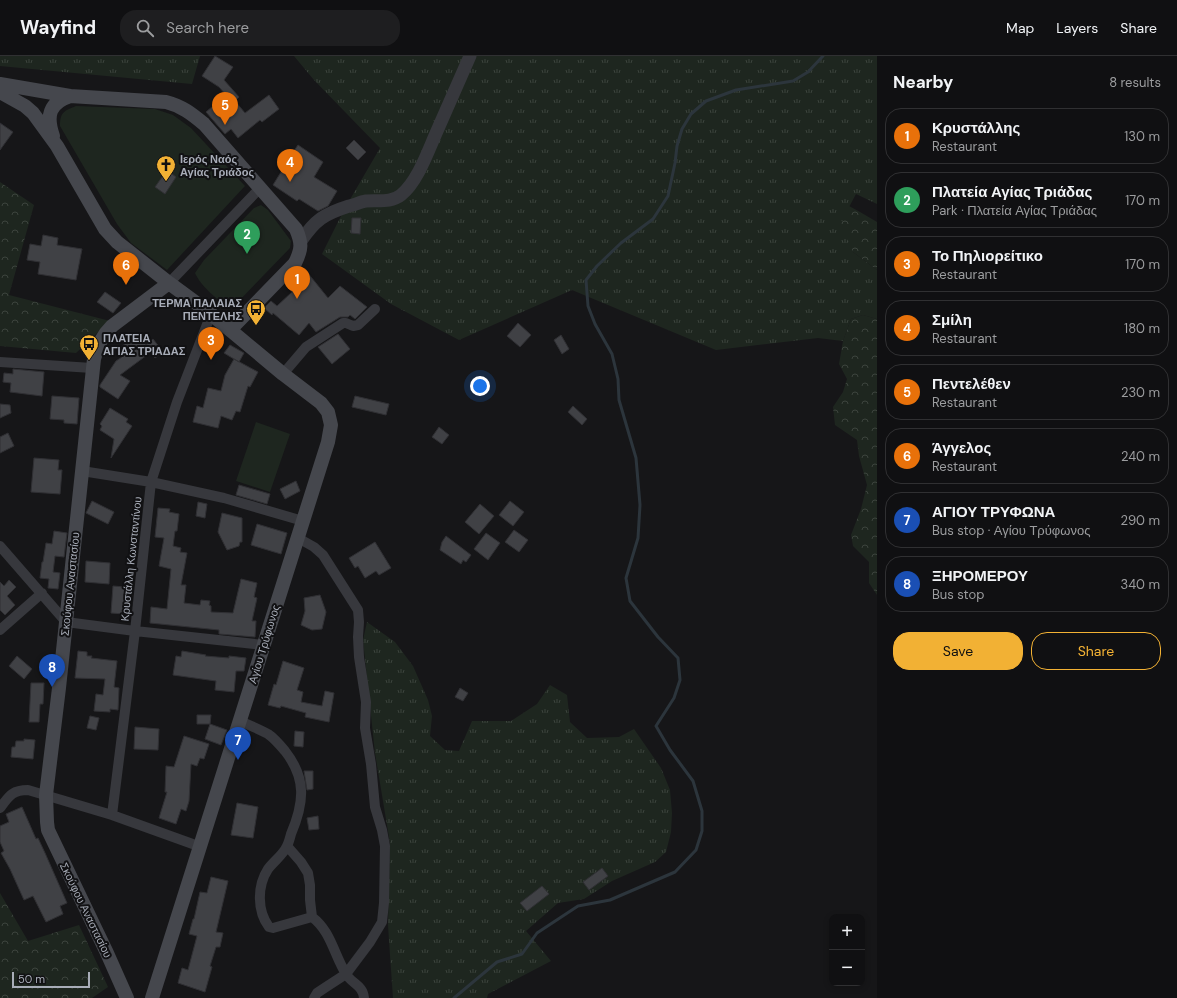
<!DOCTYPE html>
<html lang="en">
<head>
<meta charset="utf-8">
<style>
  body { margin:0; font-family:"DM Sans",sans-serif; background:#1e1e20; color:#f1f3f6 }
  .controls { position:absolute; right:12px; bottom:12px; display:grid; overflow:hidden; border-radius:8px; box-shadow:0 2px 6px #0003 }
  .controls button { width:36px; height:36px; display:grid; place-items:center; padding:0; border:0; border-bottom:1px solid #303032; background:#101012; color:#f1f3f6; font:20px sans-serif }
  .scale { position:absolute; left:12px; bottom:10px; width:78px; box-sizing:border-box; padding-left:4px; border:2px solid #a8adb8; border-top:0; font-size:11px; line-height:14px; white-space:nowrap; color:#a8adb8; -webkit-text-stroke:3px #111113; paint-order:stroke }
  .you { position:absolute; left:480px; top:330px; width:14px; height:14px; margin:-10px; border:3px solid #fff; border-radius:50%; background:#1a73e8; box-shadow:0 0 0 6px #1a73e833 }
  .badge { display:grid; place-items:center; width:26px; height:26px; border-radius:50%; background:#f2b134; color:#fff; font-size:13px; font-weight:700 }
  .pin { position:absolute; translate:-50% -33px; filter:drop-shadow(0 1px 2px #0008) }
  .pin::after { content:''; position:absolute; top:21px; width:14px; height:12px; background:inherit; clip-path:polygon(0 0,100% 0,50% 100%) }
  .list { margin:0; padding:0; list-style:none }
  h2 { display:flex; justify-content:space-between; align-items:center; height:52px; margin:0; padding:0 16px; font-size:17px }
  h2 small { font-size:13px; font-weight:400; color:#9c9d9f }
  .list li { display:grid; grid-template-columns:26px 1fr auto; gap:12px; align-items:center; box-sizing:border-box; height:56px; margin:0 8px 8px; padding:0 8px; border:1px solid #303032; border-radius:16px }
  .list b { display:block; font-size:15px; white-space:nowrap }
  .list p { margin:0; font-size:13px; white-space:nowrap; color:#9c9d9f }
  .list em { font-size:13px; font-style:normal; color:#9c9d9f }
  .actions { display:flex; gap:8px; padding:12px 16px }
  .actions a { flex:1; padding:9px 0; border:1px solid #f2b134; border-radius:16px; text-align:center; font-size:14px; color:#f2b134 }
  .actions .main { background:#f2b134; color:#111 }
  .icon { flex:none; width:22px; height:22px; fill:none; stroke:currentColor; stroke-width:2; stroke-linecap:round; stroke-linejoin:round }
  .map { position:relative; flex:none; width:877px; height:942px; overflow:hidden }
  header { display:flex; align-items:center; gap:24px; box-sizing:border-box; height:56px; padding:0 20px; background:#101012; border-bottom:1px solid #303032 }
  header strong { font-size:19px }
  nav { display:flex; gap:22px; margin-inline-start:auto; font-size:14px }
  .search { width:280px; height:36px; background:#1e1e20; display:flex; align-items:center; gap:10px; box-sizing:border-box; padding:0 14px; border-radius:16px; color:#9c9d9f; font-size:15px }
  main { display:flex }
  aside { flex:1; background:#101012 }
  .map>svg:first-child { display:block }
</style>
</head>
<body>
<header>
<strong>Wayfind</strong>
<div class="search"><svg class="icon" aria-label="search" viewBox="0 0 24 24"><circle cx="10" cy="10" r="6"/><path d="M15 15l6 6"/></svg>Search here</div>
<nav><a>Map</a><a>Layers</a><a>Share</a></nav>
</header>
<main>
<div class="map">
<svg width="877" height="942" viewBox="0 0 877 942">
  <defs>
    <pattern id="grass-tufts" width="24" height="20" patternUnits="userSpaceOnUse"><rect width="24" height="20" fill="#1e261f"/><path d="M3 7l-1-3M5 7V3M7 7l1-3M15 17l-1-3M17 17v-4M19 17l1-3" fill="none" stroke="#3c433d"/></pattern>
    <pattern id="forest-crowns" width="20" height="18" patternUnits="userSpaceOnUse"><rect width="20" height="18" fill="#1e261f"/><path d="M2 6a3 3 0 1 1 6 0M12 15a3 3 0 1 1 6 0" fill="none" stroke="#3c433d"/></pattern>
  </defs>
  <rect width="100%" height="100%" fill="#161618"/>
  <path fill="url(#grass-tufts)" d="M0,0h200l-8,28 -192,-18z
    M294,0h583v148l-21,-10 -7,13 4,45 24,18v49l-14,-4 -12,4 -8,22 -25,-3 -102,12 -144,-60 -113,50 -68,-36 -69,-50 23,-46 35,-60 -66,-68z
    M367,566l28,20 18,24 15,34 4,16 -2,20 15,14 14,1 13,-30h39l26,-17 13,-19 17,10 3,27 17,16 32,-1 15,-8 27,39 9,22 2,23 -1,19 -5,20 -11,10 -43,19 -28,18 -26,4 -32,28 25,30 -63,33 -1,4h-94l-3,-43 -2,-30 2,-82 -15,-90 -12,-113z"/>
  <path fill="url(#forest-crowns)" d="M0,126l34,23 -25,90 101,26 -34,32 -76,-7z
    M849,150l11,6 17,10v48l-24,-18 -12,-28z
    M863,259l14,4v276l-8,-12v-21l-16,-16 -2,-11 10,-26 6,-24 -8,-29 -2,-16 -22,-15 -2,-18 10,-15 4,-13 -8,-15 4,-23 8,-22z
    M0,837l28,48 51,-16 29,62 -16,11h-92z"/>
  <path fill="#1e261f" d="M76,50l79,3 18,6 18,13 54,58 -78,84 -36,-27 -14,-19 -57,-98c0,-14 4,-15 16,-20z
    M261,149l7,5 23,31 -1,7 -54,56 -7,3c-12,-7 -29,-22 -34,-34l9,-13 50,-52z
    M256,366l34,12 -20,58 -34,-11z"/>
  <g fill="none" stroke-linecap="round" stroke-linejoin="round">
    <path stroke="#2c353c" stroke-width="3" d="M454,942l43,-36 25,-8 15,-21 41,-27 32,-6 65,-28 21,-22 6,-19v-20l-9,-30 -23,-31 -14,-24 18,-28 6,-18 -2,-22 -20,-21 -28,-36 -4,-23 12,-40 2,-33 -4,-47 -17,-58 -1,-21 -6,-25 -17,-30 -7,-18 -2,-26 11,-14 24,-23 32,-24 15,-23 7,-33 2,-17 5,-17 9,-15 15,-13 30,-11 57,-9 15,-9 15,-16"/>
  </g>
  <path fill="#404145" stroke="#303034" d="M215,0l18,11 -9,13 15,17 -4,4 10,12 24,-18 10,14 -17,13 -2,-2 -22,18 -7,-9 -6,5 -19,-22 20,-17 -7,-8 -17,-11z
    M0,67l13,9 -13,18z
    M354,84l12,12 -8,8 -12,-12z
    M298,89l25,17 -9,15 23,14 -9,15 -10,5 -19,-12 -2,2 -24,-16 13,-21h-1z
    M167,114l9,7 -11,17 -10,-7z
    M352,162h9l-1,16 -9,-1z
    M43,179l15,3 -1,7 25,4 -6,31 -38,-6 2,-12 -13,-2 3,-16 11,2z
    M307,216l21,26 12,-12 27,21 -12,12 -5,-4 -2,2h-8l-24,15 -7,-9 -10,12 -26,-22 -1,2 -8,-7 7,-7 6,5 15,-14 -6,-6 11,-10 2,2z
    M105,236l16,11 -8,10 -16,-11z
    M518,267l13,12 -11,12 -13,-11z
    M138,278l8,11 7,-6 10,13 -8,6 -4,-6 -31,23 10,6 -12,18 -18,-12v-2l16,-24 6,-4 -5,-7z
    M338,278l12,15 -18,15 -14,-17z
    M561,279l8,14 -7,5 -8,-14z
    M230,289l14,8 -5,9 -15,-9z
    M234,303l24,13 -8,15 -2,-1 -8,26 -4,-1 -4,9 -11,-4 -3,12 -25,-6 4,-16 6,2 5,-20 13,3 4,-16z
    M13,313l31,3 -2,24 -32,-4 1,-9 -8,-1 1,-9 9,1z
    M52,340l27,2 -2,26 -13,-1v-3l-14,-1z
    M355,340l34,8 -3,11 -34,-8z
    M0,348l10,1 1,8 -11,5z
    M573,350l14,13 -5,6 -14,-13z
    M110,352l18,11 -2,3 6,4 -21,32 3,-19 -14,-9 2,-4 -2,-2z
    M439,371l10,8 -7,9 -10,-7z
    M8,377l6,13 -14,7v-16z
    M34,402l25,2 -1,10h4l-2,24 -29,-2z
    M296,425l4,10 -15,8 -5,-10z
    M239,429l31,9 -3,10 -31,-9z
    M92,445l22,11 -6,12 -22,-11z
    M510,445l14,11 -11,14 -14,-11z
    M198,446l9,2 -2,14 -9,-2z
    M480,448l14,12 -15,18 -14,-12z
    M158,452l12,1 -1,3 10,2 -2,17h-2l-2,15 8,2 -1,4 7,1 -6,32h5l-2,18 16,2 1,-5 9,1 -1,4 2,1v6l22,1 8,-34 16,4 -3,14 3,1 -5,23h4l-1,16 -36,-3v-4l-69,-7 1,-16 16,2 4,-40 -12,-3 5,-28 -9,-1z
    M222,457l20,5v24h-2l-1,4 -12,4 -9,-18z
    M257,468l30,9 -6,21 -30,-9z
    M514,474l14,10 -9,12 -14,-10z
    M54,475l13,2 -3,24 -9,-1 -2,16 7,1 -2,16 -10,-1 1,-9 -9,-1 2,-16h1l3,-19 6,1z
    M486,477l14,10 -12,17 -14,-11z
    M446,480l25,19 -5,7 -3,-2 -2,4 -21,-14 2,-8z
    M375,486l16,26 -12,7 -3,-4 -11,7 -7,-12 -3,2 -6,-10z
    M86,505l24,2 -1,21 -24,-2z
    M9,524l7,7 -9,9 8,9 -10,10 -5,-5v-28l4,4z
    M113,530l13,1 -2,27 -13,-1z
    M320,539l6,17 -4,17 -10,1 -11,-5 4,-14 -1,-13z
    M78,595l9,1v4h5l-1,2 26,3 -3,26 5,1 -1,22 -8,-1v3l-16,-1 2,-17 7,1 2,-16 -30,-1z
    M182,595l24,4 -1,1 24,2v-2l17,2 -2,13h-8l-2,21 -19,-2 1,-9 -43,-6 3,-19 5,1z
    M17,600l15,13 -8,10 -15,-13z
    M283,605l21,7 -7,22 6,2 -2,10 21,4 3,-15 9,2 -5,29 -24,-5 1,-4 -25,-7 -1,2 -12,-3 6,-21 2,1z
    M31,627h13l-1,21h-3l-1,18h-10z
    M460,632l8,5 -5,8 -8,-4z
    M197,659h14l-1,9h-13z
    M90,660l9,2 -3,12 -9,-2z
    M210,668l17,6 -6,15 -16,-6z
    M135,671l24,2 -1,21 -24,-1z
    M295,675l9,1 -1,15 -9,-1z
    M184,680l25,8 -5,15 -4,-1 -3,8 -6,-2 -2,37 -3,10 -5,-2 -5,15 -17,-6 8,-26h-2l1,-26 8,1z
    M24,683l11,1 -2,19 -22,-2 1,-10h3l1,-6h8z
    M304,715h9v18l-6,1z
    M237,747l21,4 -5,31 -22,-3z
    M22,751l14,32 2,-1 7,15 22,50 -7,3 3,8 -17,8 -13,-26 -9,4 -14,-31 -9,-16 3,-2 -4,-9v-16l9,-4 -3,-8z
    M318,760l1,13 -10,1 -2,-12z
    M602,812l6,8 -19,14 -6,-8z
    M211,821l17,4 -12,51 7,1 -3,14h-4l-6,19 2,1 -7,25 -27,-9 4,-15 6,2 9,-34 -8,-2 4,-15h1l6,-27 7,1z
    M542,830l7,8 -22,17 -7,-8z"/>
  <g fill="none" stroke-linecap="round" stroke-linejoin="round">
    <path stroke="#37383d" stroke-width="10" d="M169,227l91,-95
      M0,306l92,6
      M283,318l23,-27 37,-24h3l7,3 5,-1 17,-16
      M82,415l69,11 73,16 79,23
      M298,482l16,9 9,8 35,55 1,12 -1,15 1,20 7,45 -1,26 6,36 4,43 7,23 3,16 -1,57 -2,19 -12,20 -24,32 -20,13 -9,6 -3,5
      M0,490l66,76 69,9 129,14
      M0,574l42,-37
      M240,665c9,4 19,8 28,13 6,4 12,11 17,17 22,28 19,52 6,83 -1,4 -2,8 -4,12 -4,9 -13,15 -19,23 -11,17 -11,42 1,58l4,1 39,-11
      M0,752c9,-12 12,-18 28,-18l84,25 89,32
      M112,759l23,-184 16,-149 26,-80 34,-88
      M287,790l14,16 7,11 2,12v15l2,17c19,14 22,38 34,57 6,10 17,11 18,24"/>
    <path stroke="#37383d" stroke-width="13" d="M301,185c14,-21 23,-27 48,-35 5,-1 11,-4 17,-5 12,-1 25,2 35,-6 17,-14 27,-44 36,-64 11,-25 22,-50 33,-75"/>
    <path stroke="#45474d" stroke-width="14" d="M0,28l70,12
      M0,36l25,14 8,7 24,33 48,83 12,13 52,41 42,31 72,60 38,29 7,9 3,13 -3,17 -176,556
      M53,80c-7,-20 -4,-33 17,-40l96,6c16,4 26,12 38,22l92,105c6,14 6,20 -1,34l-65,67
      M127,942l-20,-45 -59,-123 -1,-8 -1,-27 13,-107 35,-329c4,-14 8,-23 18,-33l57,-43"/>
  </g>
  <defs>
    <symbol id="church-pin" viewBox="-11 -11 22 30"><path d="M0 17L-7.5 6A9.5 9.5 0 1 1 7.5 6Z" fill="#f2b134" stroke="#111113"/><path d="M-1.2-6h2.4v3.5h3.3v2.4h-3.3V6h-2.4V-.1h-3.3v-2.4h3.3Z" fill="#111"/></symbol>
    <symbol id="bus-pin" viewBox="-11 -11 22 30"><path d="M0 17L-7.5 6A9.5 9.5 0 1 1 7.5 6Z" fill="#f2b134" stroke="#111113"/><path d="M-5-6H5V4H4V6H2V4H-2V6H-4V4H-5ZM-3.5-4V0h7V-4ZM-3.5 1.2v1.5H-2V1.2ZM2 1.2v1.5H3.5V1.2Z" fill="#111"/></symbol>
  </defs>
  <g fill-rule="evenodd">
    <use href="#church-pin" x="155" y="98" width="22" height="30"/>
    <use href="#bus-pin" x="245" y="242" width="22" height="30"/>
    <use href="#bus-pin" x="78" y="277" width="22" height="30"/>
  </g>
  <g text-anchor="middle" stroke-width="4" stroke-linejoin="round" paint-order="stroke">
    <g font-size="11" font-weight="bold" fill="#a8adb8" stroke="#111113" text-anchor="start">
      <text x="180" y="107">Ιερός Ναός<tspan x="180" dy="13">Αγίας Τριάδος</tspan></text>
      <text x="242" y="251" text-anchor="end">ΤΕΡΜΑ ΠΑΛΑΙΑΣ<tspan x="242" dy="13">ΠΕΝΤΕΛΗΣ</tspan></text>
      <text x="103" y="286">ΠΛΑΤΕΙΑ<tspan x="103" dy="13">ΑΓΙΑΣ ΤΡΙΑΔΑΣ</tspan></text>
    </g>
    <g font-size="11" fill="#a8adb8" stroke="#111113">
      <text transform="translate(131 503) rotate(-84)" y="4">Κρυστάλλη Κωνσταντίνου</text>
      <text transform="translate(70 528) rotate(-84)" y="4">Σκούφου Αναστασίου</text>
      <text transform="translate(264 588) rotate(-73)" y="4">Αγίου Τρύφωνος</text>
      <text transform="translate(86 854) rotate(64)" y="4">Σκούφου Αναστασίου</text>
    </g>
  </g>
</svg>
<div class="controls">
<button>+</button>
<button>−</button>
</div>
<div class="scale">50 m</div>
<div class="you"></div>
<div class="pin badge" style="left:297px;top:243px;background:#e8710a">1</div>
<div class="pin badge" style="left:247px;top:198px;background:#2e9e5b">2</div>
<div class="pin badge" style="left:211px;top:304px;background:#e8710a">3</div>
<div class="pin badge" style="left:290px;top:126px;background:#e8710a">4</div>
<div class="pin badge" style="left:225px;top:69px;background:#e8710a">5</div>
<div class="pin badge" style="left:126px;top:229px;background:#e8710a">6</div>
<div class="pin badge" style="left:238px;top:704px;background:#1a4fb4">7</div>
<div class="pin badge" style="left:52px;top:631px;background:#1a4fb4">8</div>
</div>
<aside>
<h2>Nearby<small>8 results</small></h2>
<ul class="list">
<li><span class="badge" style="background:#e8710a">1</span><div><b>Κρυστάλλης</b><p>Restaurant</p></div><em>130 m</em></li>
<li><span class="badge" style="background:#2e9e5b">2</span><div><b>Πλατεία Αγίας Τριάδας</b><p>Park · Πλατεία Αγίας Τριάδας</p></div><em>170 m</em></li>
<li><span class="badge" style="background:#e8710a">3</span><div><b>Το Πηλιορείτικο</b><p>Restaurant</p></div><em>170 m</em></li>
<li><span class="badge" style="background:#e8710a">4</span><div><b>Σμίλη</b><p>Restaurant</p></div><em>180 m</em></li>
<li><span class="badge" style="background:#e8710a">5</span><div><b>Πεντελέθεν</b><p>Restaurant</p></div><em>230 m</em></li>
<li><span class="badge" style="background:#e8710a">6</span><div><b>Άγγελος</b><p>Restaurant</p></div><em>240 m</em></li>
<li><span class="badge" style="background:#1a4fb4">7</span><div><b>ΑΓΙΟΥ ΤΡΥΦΩΝΑ</b><p>Bus stop · Αγίου Τρύφωνος</p></div><em>290 m</em></li>
<li><span class="badge" style="background:#1a4fb4">8</span><div><b>ΞΗΡΟΜΕΡΟΥ</b><p>Bus stop</p></div><em>340 m</em></li>
</ul>
<div class="actions"><a class="main">Save</a><a>Share</a></div>
</aside>
</main>
</body>
</html>
